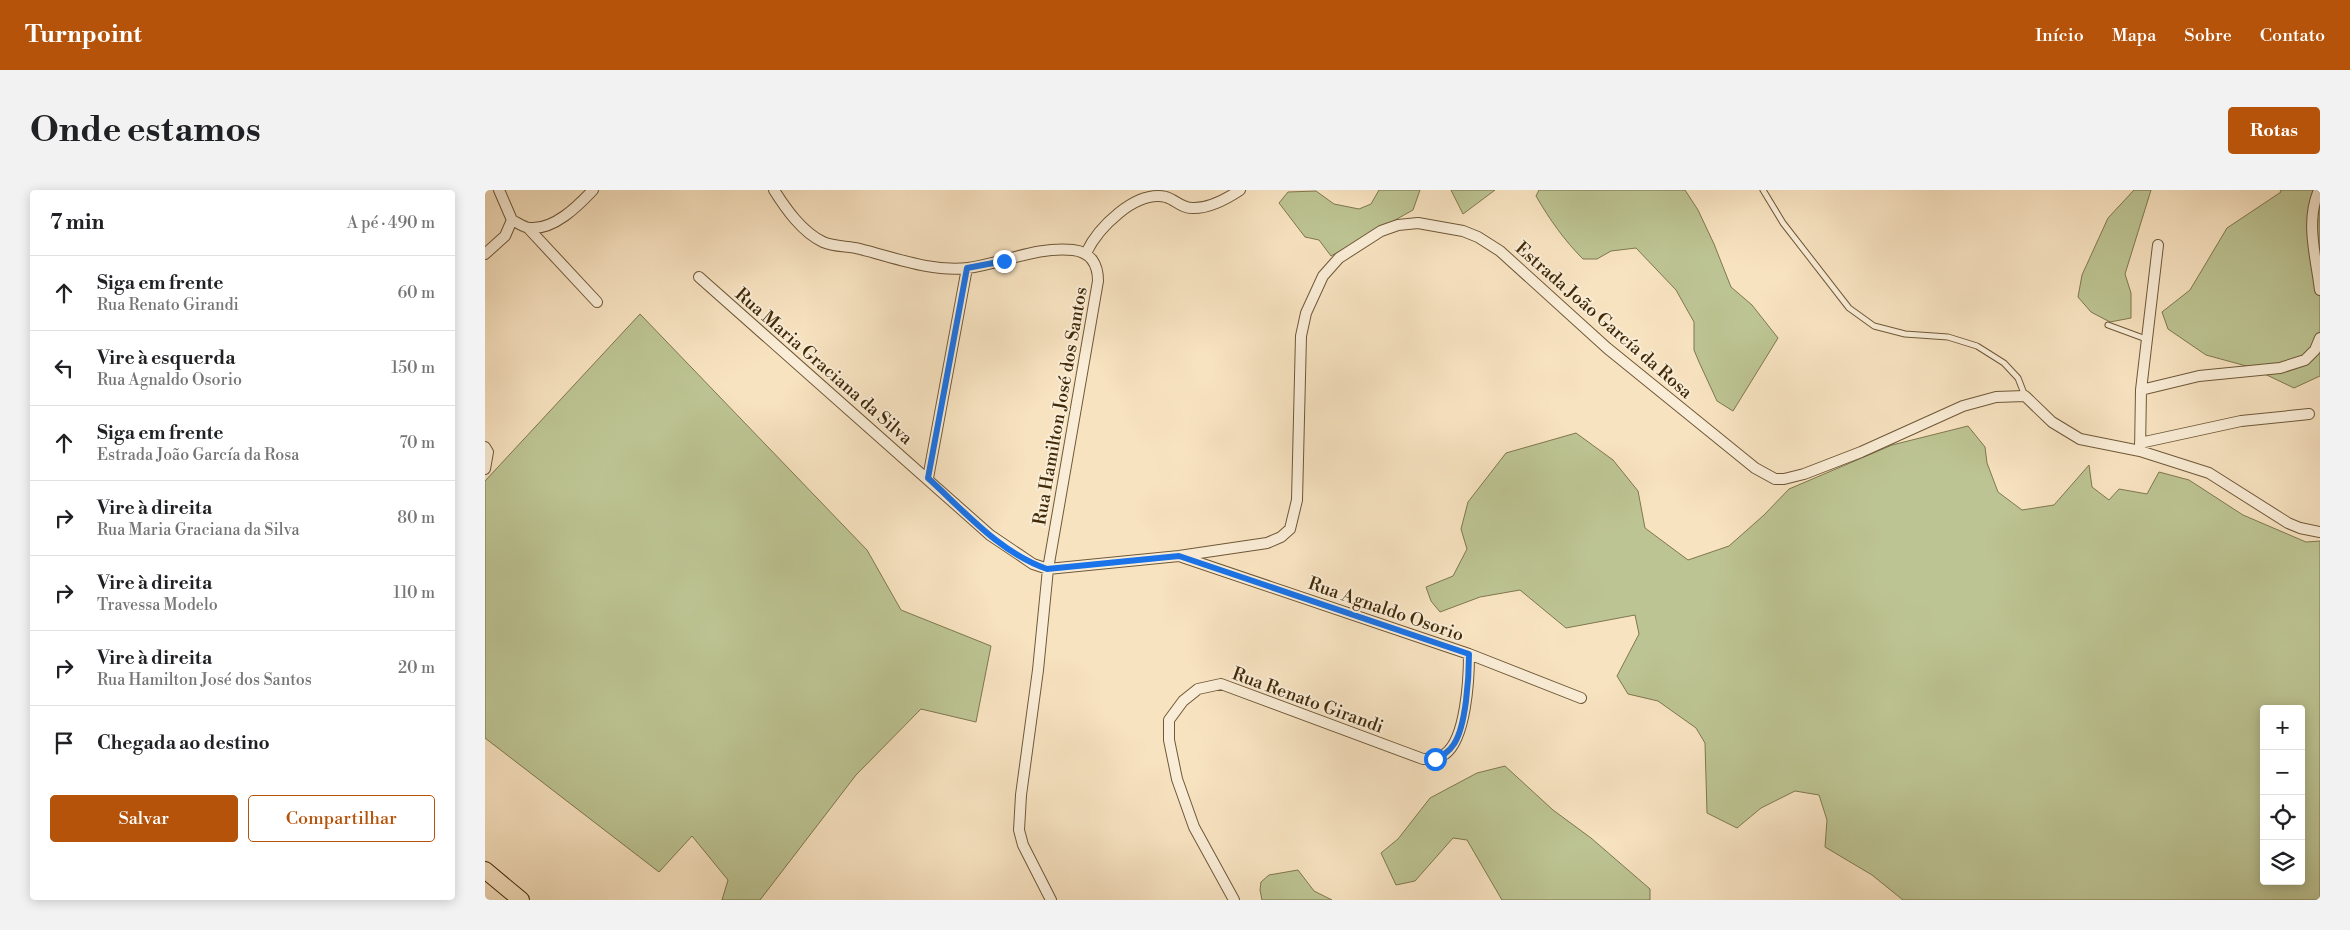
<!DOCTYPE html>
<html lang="pt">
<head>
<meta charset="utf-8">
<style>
  body { margin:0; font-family:"Libre Bodoni",serif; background:#f2f2f2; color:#202124 }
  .controls { position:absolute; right:15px; bottom:15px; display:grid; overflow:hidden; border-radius:5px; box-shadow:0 2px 12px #0003 }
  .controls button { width:45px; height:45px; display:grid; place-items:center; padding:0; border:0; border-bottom:1px solid #e0e0e0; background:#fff; color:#202124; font:25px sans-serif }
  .stop { position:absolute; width:15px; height:15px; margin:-11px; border:4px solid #1a73e8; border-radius:50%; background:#fff }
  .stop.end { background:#1a73e8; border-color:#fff; box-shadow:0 1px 5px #0008 }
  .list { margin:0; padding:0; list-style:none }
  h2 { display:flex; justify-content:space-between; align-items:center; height:65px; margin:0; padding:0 20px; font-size:21px }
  h2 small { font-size:16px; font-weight:400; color:#757577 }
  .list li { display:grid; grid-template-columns:32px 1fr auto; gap:15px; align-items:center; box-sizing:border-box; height:75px; padding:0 20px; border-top:1px solid #e0e0e0 }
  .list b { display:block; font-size:19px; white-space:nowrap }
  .list p { margin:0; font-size:16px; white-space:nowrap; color:#757577 }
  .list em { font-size:16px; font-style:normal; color:#757577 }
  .actions { display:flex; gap:10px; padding:15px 20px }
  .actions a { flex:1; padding:11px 0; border:1px solid #b45309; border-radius:5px; text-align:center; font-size:18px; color:#b45309 }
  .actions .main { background:#b45309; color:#fff }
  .icon { flex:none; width:28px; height:28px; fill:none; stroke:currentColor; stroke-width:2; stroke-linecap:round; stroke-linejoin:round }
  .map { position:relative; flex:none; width:1835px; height:710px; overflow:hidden; border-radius:5px }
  header { display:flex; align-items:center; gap:30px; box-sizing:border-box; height:70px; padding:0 25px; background:#b45309; color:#fff }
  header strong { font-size:24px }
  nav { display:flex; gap:28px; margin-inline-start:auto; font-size:18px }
  .intro { display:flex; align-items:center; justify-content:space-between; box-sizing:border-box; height:120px; padding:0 30px }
  h1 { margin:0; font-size:35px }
  .button { padding:12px 22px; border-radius:5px; background:#b45309; color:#fff; font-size:18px; font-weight:700 }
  main { display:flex; gap:30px; padding:0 30px }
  aside { flex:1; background:#fff; border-radius:5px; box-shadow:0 2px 12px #0003 }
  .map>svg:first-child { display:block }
</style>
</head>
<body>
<header>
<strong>Turnpoint</strong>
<nav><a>Início</a><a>Mapa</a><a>Sobre</a><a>Contato</a></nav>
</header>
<div class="intro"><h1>Onde estamos</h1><a class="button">Rotas</a></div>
<main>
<aside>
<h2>7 min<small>A pé · 490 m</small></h2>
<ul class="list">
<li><svg class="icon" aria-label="ahead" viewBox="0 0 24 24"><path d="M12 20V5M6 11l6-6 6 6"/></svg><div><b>Siga em frente</b><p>Rua Renato Girandi</p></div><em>60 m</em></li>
<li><svg class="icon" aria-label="left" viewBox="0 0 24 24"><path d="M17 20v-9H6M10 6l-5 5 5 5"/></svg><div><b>Vire à esquerda</b><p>Rua Agnaldo Osorio</p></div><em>150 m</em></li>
<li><svg class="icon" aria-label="ahead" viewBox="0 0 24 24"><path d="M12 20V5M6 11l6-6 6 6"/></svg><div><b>Siga em frente</b><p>Estrada João García da Rosa</p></div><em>70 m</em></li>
<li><svg class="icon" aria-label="right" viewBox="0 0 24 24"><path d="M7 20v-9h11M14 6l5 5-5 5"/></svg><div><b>Vire à direita</b><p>Rua Maria Graciana da Silva</p></div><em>80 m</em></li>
<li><svg class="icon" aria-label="right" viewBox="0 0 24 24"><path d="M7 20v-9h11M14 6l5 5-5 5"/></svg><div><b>Vire à direita</b><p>Travessa Modelo</p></div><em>110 m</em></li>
<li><svg class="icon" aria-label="right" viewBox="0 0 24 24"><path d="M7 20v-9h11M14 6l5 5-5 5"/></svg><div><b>Vire à direita</b><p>Rua Hamilton José dos Santos</p></div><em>20 m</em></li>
<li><svg class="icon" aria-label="arrive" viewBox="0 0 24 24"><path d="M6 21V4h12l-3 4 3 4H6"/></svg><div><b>Chegada ao destino</b></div></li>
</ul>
<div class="actions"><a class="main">Salvar</a><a>Compartilhar</a></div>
</aside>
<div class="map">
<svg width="1835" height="710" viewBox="0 0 1835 710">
  <rect width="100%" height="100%" fill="#f8e3c1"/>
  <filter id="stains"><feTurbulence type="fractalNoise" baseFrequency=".004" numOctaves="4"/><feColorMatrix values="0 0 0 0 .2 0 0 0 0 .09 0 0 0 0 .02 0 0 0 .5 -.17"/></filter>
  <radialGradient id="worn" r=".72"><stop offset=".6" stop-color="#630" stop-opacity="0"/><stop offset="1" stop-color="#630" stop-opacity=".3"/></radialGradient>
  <path fill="#bdc493" stroke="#7f774e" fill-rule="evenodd" d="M894,0h41l-7,20 -82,46 -12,-16 -14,-3 -26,-34 9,-11 28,-1 18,13 25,5 12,-5z
    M966,0h44l-32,24z
    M1054,0h146l13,20 16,34 17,43 21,18 26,33 -45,73 -16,-10 -18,-39 -5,-12v-28l-18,-32 -40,-42 -25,3 -14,8h-14c-19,-19 -33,-39 -47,-63z
    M1649,0h17l-26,84 6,19v25l-21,4 -19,-10 -13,-15 4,-22 26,-57z
    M1795,0h40v186l-26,12 -44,-21 -44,-12 -38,-26 -6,-17 28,-22 37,-62 54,-36z
    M155,124l227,236 34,60 90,36 -15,76 -55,-13 -65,66 -96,125h-38l6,-20 -36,-44 -33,36 -174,-134v-257z
    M1483,236l17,21 2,16 11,29 24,18 32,-5 35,-40 3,22 17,13 10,-11 28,5 12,-22 30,8 54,35 63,27 14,-1v359h-417l-31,-25 -47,-28 2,-27 -8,-25 -24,-4 -34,17 -24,20 -30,-15 -2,-70 -9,-15 -38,-27 -30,-7 -11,-18 22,-42 -4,-19 -69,13 -46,-38 -40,7 -40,15 -9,-11 -5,-14 27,-11 14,-27 -6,-20 7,-27 38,-49 70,-20 37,27 25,31 7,37 43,32 41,-14 35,-31 25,-26 103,-44zM1779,519h37v172h-37z
    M1020,576l48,44 38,28 59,51v11h-148l-35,-60 -14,-2 -38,43 -19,4 -15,-32 17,-14 32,-41 47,-25z
    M813,680l16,21 18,9h-70l-2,-10 1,-8 8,-7z"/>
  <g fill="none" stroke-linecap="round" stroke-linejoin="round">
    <defs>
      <path id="service" d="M1278,0l20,33 66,85 25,18 31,8 43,3 29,9 27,17 14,15 7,18
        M1623,135l38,14"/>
      <path id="minor" d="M289,0c12,19 28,42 49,52 11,5 26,4 37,7 36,9 71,23 108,19 35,-5 70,-22 105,-18 18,2 25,14 25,31l-50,288 -10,101 -17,125 -2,35 4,15 28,55
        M1834,0c-14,32 -3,66 1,100
        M27,30c6,3 13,8 18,8 24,2 48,-22 63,-38
        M44,39l68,73
        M601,63c12,-25 49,-63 80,-56 10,3 16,12 28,11 15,0 34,-10 46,-18
        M0,64l20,-18 7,-16 -13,-30
        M214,87l291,258 43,29 15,5 131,-13 88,-13 14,-6 9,-8 7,-29 4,-164 5,-23 17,-37 16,-18 42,-27 17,-6 20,-2 45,8 15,6 22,14 107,97 148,120 20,11h9l20,-5 57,-22 102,-46 33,-9 29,-1 27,26 28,17 60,12 69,22 79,50 12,5 20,4
        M1656,200l58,-14 81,-8 25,-8 10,-10 5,-12
        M1655,253l101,-22 68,-7
        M0,257l3,5 -3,17
        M1655,261l1,-61 17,-145
        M443,288l39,-210
        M697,367l287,97 112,44
        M749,710l-40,-73 -17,-48 -8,-39v-20l14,-19 15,-12 23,-5 202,75c8,0 16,-1 22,-5 21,-15 24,-75 24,-100"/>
      <path id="primary" d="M0,680l36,30"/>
    </defs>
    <use href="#service" stroke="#6f5837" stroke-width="7"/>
    <use href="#minor" stroke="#6f5837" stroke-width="12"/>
    <use href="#primary" stroke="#412a09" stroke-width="18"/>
    <use href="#service" stroke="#faedd7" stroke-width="5"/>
    <use href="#minor" stroke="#faedd7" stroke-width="10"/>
    <use href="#primary" stroke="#f8e3c1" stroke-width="16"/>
  </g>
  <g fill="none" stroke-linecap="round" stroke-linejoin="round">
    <path stroke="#1a73e8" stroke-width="6" d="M519,71l-37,7 -39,210c36,33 72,75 119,91l132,-13 290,98c0,23 -3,72 -15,90 -5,8 -11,11 -19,15"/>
  </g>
  <g text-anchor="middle" stroke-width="4" stroke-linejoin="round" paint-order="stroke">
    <g font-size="18" fill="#412a09" stroke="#faedd7">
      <text transform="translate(1119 130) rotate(41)" y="6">Estrada João García da Rosa</text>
      <text transform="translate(339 176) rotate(41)" y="6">Rua Maria Graciana da Silva</text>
      <text transform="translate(575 216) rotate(-80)" y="6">Rua Hamilton José dos Santos</text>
      <text transform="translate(901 419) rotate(19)" y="6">Rua Agnaldo Osorio</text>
      <text transform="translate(823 510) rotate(20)" y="6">Rua Renato Girandi</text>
    </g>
  </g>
  <rect width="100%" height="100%" filter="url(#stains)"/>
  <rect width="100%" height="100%" fill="url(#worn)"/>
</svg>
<div class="controls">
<button>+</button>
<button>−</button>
<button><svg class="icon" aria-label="locate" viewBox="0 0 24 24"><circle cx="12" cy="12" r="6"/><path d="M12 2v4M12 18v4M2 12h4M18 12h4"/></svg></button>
<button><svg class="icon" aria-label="layers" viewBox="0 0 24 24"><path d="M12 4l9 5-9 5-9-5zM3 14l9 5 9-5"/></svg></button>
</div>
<div class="stop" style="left:950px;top:569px"></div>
<div class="stop end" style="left:519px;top:71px"></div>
</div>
</main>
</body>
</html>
